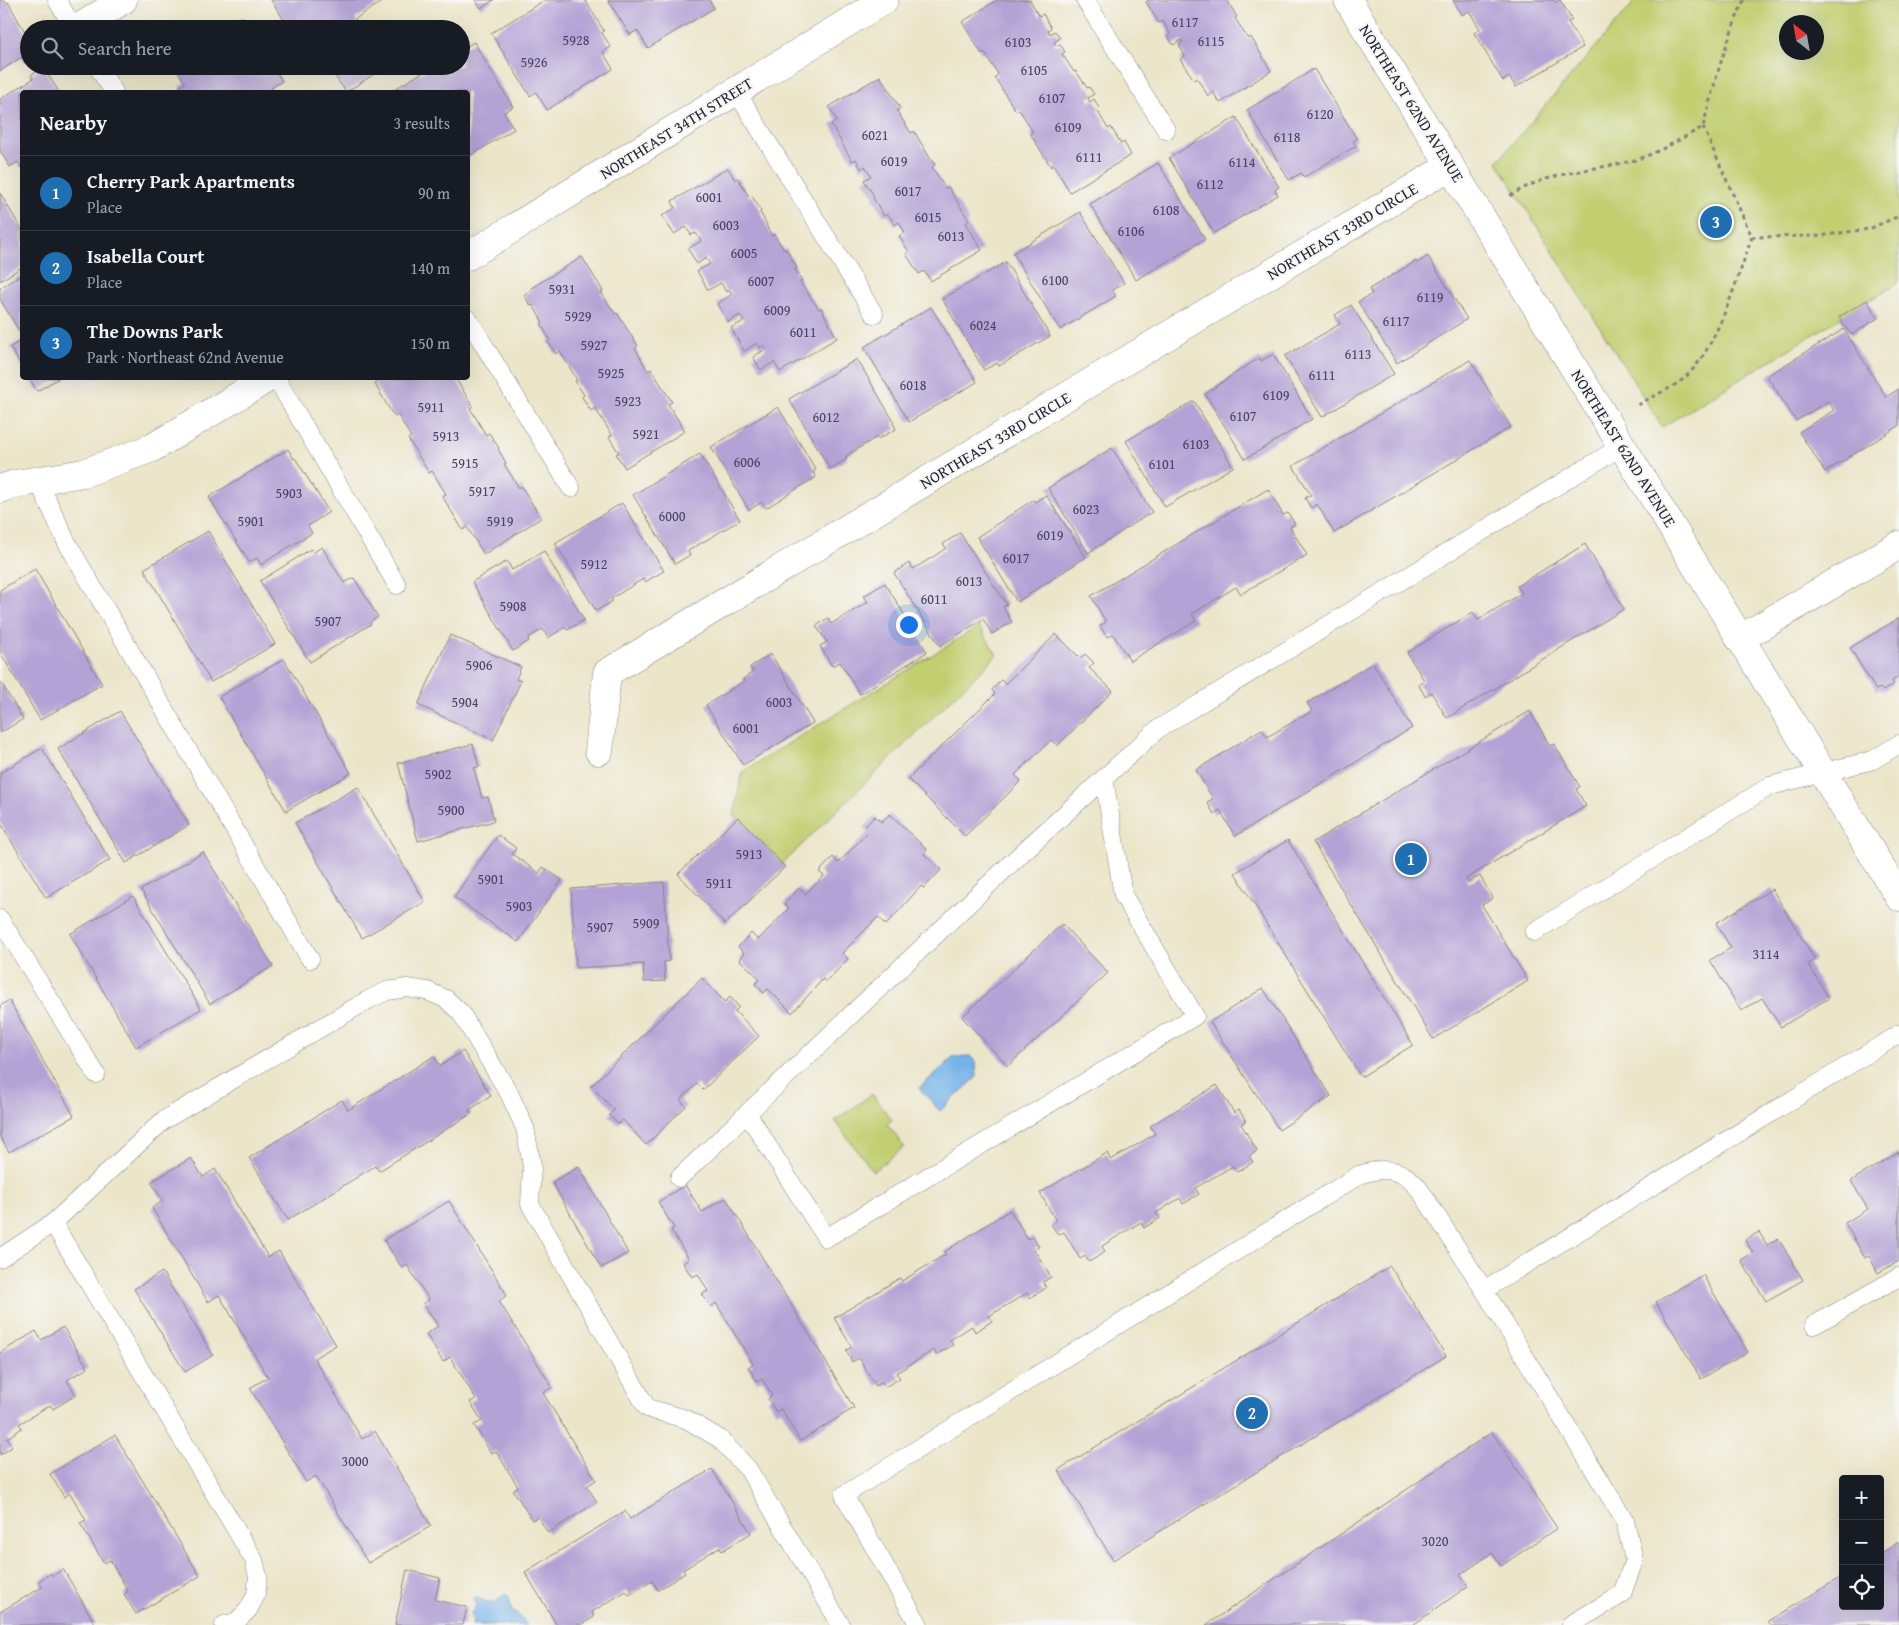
<!DOCTYPE html>
<html lang="en">
<head>
<meta charset="utf-8">
<style>
  body { margin:0; font-family:"Gentium Book Plus",serif; background:#242831; color:#f1f3f6 }
  .controls { position:absolute; right:15px; bottom:15px; display:grid; overflow:hidden; border-radius:5px; box-shadow:0 5px 20px #0002 }
  .controls button { width:45px; height:45px; display:grid; place-items:center; padding:0; border:0; border-bottom:1px solid #363941; background:#171b24; color:#f1f3f6; font:25px sans-serif }
  .compass { position:absolute; left:1779px; top:15px; width:45px; height:45px; border-radius:50%; background:#171b24; box-shadow:0 5px 20px #0002; rotate:329deg }
  .you { position:absolute; left:908px; top:624px; width:18px; height:18px; margin:-12px; border:4px solid #fff; border-radius:50%; background:#1a73e8; box-shadow:0 0 0 8px #1a73e833 }
  .badge { display:grid; place-items:center; width:32px; height:32px; border-radius:50%; background:#1f6fb2; color:#fff; font-size:16px; font-weight:700 }
  .pin { position:absolute; translate:-50% -50%; border:2px solid #fff; box-shadow:0 1px 5px #0006 }
  .list { margin:0; padding:0; list-style:none }
  h2 { display:flex; justify-content:space-between; align-items:center; height:65px; margin:0; padding:0 20px; font-size:21px }
  h2 small { font-size:16px; font-weight:400; color:#9ea1a6 }
  .list li { display:grid; grid-template-columns:32px 1fr auto; gap:15px; align-items:center; box-sizing:border-box; height:75px; padding:0 20px; border-top:1px solid #363941 }
  .list b { display:block; font-size:19px; white-space:nowrap }
  .list p { margin:0; font-size:16px; white-space:nowrap; color:#9ea1a6 }
  .list em { font-size:16px; font-style:normal; color:#9ea1a6 }
  .icon { flex:none; width:28px; height:28px; fill:none; stroke:currentColor; stroke-width:2; stroke-linecap:round; stroke-linejoin:round }
  .map { position:relative; flex:none; width:1899px; height:1625px; overflow:hidden }
  .search { position:absolute; background:#171b24; box-shadow:0 5px 20px #0002; left:20px; top:20px; width:450px; height:55px; display:flex; align-items:center; gap:12px; box-sizing:border-box; padding:0 18px; border-radius:28px; color:#9ea1a6; font-size:19px }
  .panel { position:absolute; background:#171b24; box-shadow:0 5px 20px #0002; left:20px; top:90px; width:450px; height:290px; border-radius:5px }
  .map>svg:first-child { display:block }
</style>
</head>
<body>
<div class="map">
<svg width="1899" height="1625" viewBox="0 0 1899 1625">
  <rect width="100%" height="100%" fill="#f6f6f2"/>
  <filter id="ink" filterUnits="userSpaceOnUse"><feTurbulence type="fractalNoise" baseFrequency=".02" numOctaves="2"/><feDisplacementMap in="SourceGraphic" scale="10" xChannelSelector="R" yChannelSelector="G"/><feConvolveMatrix kernelMatrix="1 2 1 2 8 2 1 2 1" color-interpolation-filters="sRGB"/></filter>
  <filter id="wash" filterUnits="userSpaceOnUse"><feTurbulence type="fractalNoise" baseFrequency=".0096" numOctaves="4" result="noise"/><feDisplacementMap in="SourceGraphic" scale="20" xChannelSelector="R" yChannelSelector="G"/><feGaussianBlur stdDeviation="1.12" result="paint"/><feColorMatrix in="noise" values="0 0 0 0 0 0 0 0 0 0 0 0 0 0 0 0 0 1.4 0 .05"/><feComposite in="paint" operator="in"/></filter>
  <g filter="url(#wash)">
    <rect width="100%" height="100%" fill="#ebe5c9"/>
    <path fill="#c1cf71" stroke="#727856" fill-rule="evenodd" d="M1636,0h263v282l-237,145 -165,-265zM1786,22h30v30h-30z
      M979,626l18,29 -217,211 -46,-50 8,-44z
      M872,1094l20,26 -5,4 17,23 -31,24 -38,-50z"/>
    <path fill="#74b2e7" stroke="#4b6a91" d="M970,1056l6,6 1,15 -37,34 -21,-23 35,-31z
      M505,1594l4,3 3,14 11,8 3,6h-54l1,-5 -3,-5 6,-9 -3,-7 3,-2c13,6 18,9 29,-3z"/>
    <g id="blocks">
      <path fill="#b2a2d5" d="M0,0h4l2,3 2,-1 21,37v22l-4,2 -3,-6 -22,14z
        M271,0h108l1,3 -25,16 6,10h-71z
        M475,0h19l-13,8z
        M545,0h40l19,31 -2,2 9,14 -8,5 10,17 -66,41 -11,-18 -6,4 -39,-63z
        M608,0h101l5,8 -66,40 -11,-18 -7,5z
        M997,0h33l9,16 4,-2 8,14 -3,2 2,4 5,-3 5,7 -6,4 2,4 4,-2 5,8 -3,2 12,18 2,-1 11,17 2,-1 5,7 -6,4 2,4 4,-3 5,9 -2,2 11,19 3,-2 10,17 3,-2 7,13 -61,37 -17,-28 -2,3 -21,-34 3,-1 -14,-23 -3,2 -21,-33 3,-4 -14,-22 -2,2 -20,-32z
        M1149,0h78l10,17 -2,1 13,21 3,-2 20,34 -51,32 -7,-11 -5,4 -11,-18 -3,2 -14,-21 5,-3 -6,-11 4,-3 -2,-2 -8,5 -5,-9 2,-2 -7,-13 -4,2 -13,-21z
        M1453,0h101l1,2 5,-2 12,20 -4,2 15,25 -67,40 -7,-10 -6,4 -29,-48 6,-4 -11,-18 -7,4z
        M243,17l7,12h-26z
        M474,42l39,65 -9,5 10,17 -46,28v-65h-78l43,-26h28v-16z
        M178,66h95l9,15 -11,7 3,4h-91l-4,-5 6,-4 -9,-15z
        M328,66h59l-41,26z
        M43,67l16,25h-37v77l-4,-7 -8,5 -10,-16v-52l33,-20 -2,-4z
        M1314,69l43,70 -4,2 3,5 -52,31 -3,-4 -12,7 -42,-70z
        M880,76l20,32 -3,3 14,22 3,-2 16,27 5,7 -3,2 13,21 3,-1 17,27 4,7 -3,2 16,27 -51,31 -7,-10 -5,3 -13,-20 3,-2 -10,-16 6,-3 -6,-11 -4,3 -7,-11 -4,2 -11,-18 1,-2 -10,-16 7,-4 -6,-10 -4,3 -5,-10 -4,2 -21,-37 6,-3 -8,-14z
        M1236,117l43,70 -4,3 3,5 -64,38 -45,-75z
        M1158,163l47,76 -69,41 -46,-76z
        M728,168l7,12 3,-2 11,19 3,-1 9,15 -1,1 7,13h-1l6,11 2,-2 10,16 2,-1 11,19 -2,1 7,12 -2,1 19,27 2,-1 16,30 -57,34 -6,-10 -13,8 -8,-13 13,-8 -2,-4 -4,3 -3,-5 -13,8 -13,-23 13,-7 -4,-6 -12,7 -11,-18 15,-10 -2,-4 -4,2 -5,-9 -13,7 -11,-19 13,-7 -4,-6 -9,6 -9,-15 13,-8 -5,-8 -5,2 -5,-8 -12,7 -12,-18 13,-8 -3,-7z
        M0,193l22,37v37l-22,14z
        M1080,212l44,71 -12,7 4,6 -56,34 -47,-77z
        M1428,256l39,63 -70,44 -39,-61 14,-8 -3,-5 47,-28 1,2z
        M582,257l21,34 -2,1 14,22 2,-1 21,33 -3,2 13,23 3,-2 21,33 -4,2 17,27 -60,37 -9,-14 3,-1 -10,-16 3,-2 -17,-27 -4,3 -9,-14 2,-2 -9,-14 2,-1 -17,-29 -4,3 -8,-12 2,-2 -9,-16 2,-1 -10,-18 -2,1 -7,-11 8,-5 -1,-2z
        M1006,262l44,74 -51,30 -2,-3 -13,7 -42,-71z
        M22,274v62l-22,-37v-11z
        M1867,300l11,18 -27,17 -12,-18z
        M1351,305l43,69 -72,43 -37,-61 55,-32 -5,-9z
        M931,307l46,75 -68,40 -45,-75z
        M1844,329l42,68 13,-8v37l-74,46 -26,-40 35,-22 -6,-9 -32,20 -29,-45z
        M22,340v27l-12,-20z
        M1273,354l39,65 -67,40 -40,-65 35,-24 20,-12 1,3z
        M857,359l37,63 -1,1 3,6 -18,10 -1,-2 -31,19 1,3 -17,10 -41,-70z
        M1470,360l41,67 -177,106 -17,-29 -6,4 -6,-10 6,-3 -18,-29z
        M29,378h30l-22,13z
        M385,378h70l18,28 -3,2 16,27 3,-2 10,15 -1,1 8,14 -2,1 15,24 2,-2 20,32 -57,36 -17,-27 -4,3 -21,-34 4,-2 -14,-23 -3,2 -21,-34 3,-2 -13,-22 -3,2 -4,-5 -16,-28z
        M1194,401l39,66 -68,40 -39,-66z
        M778,407l38,63 -3,2 3,5 -50,31 -4,-6 -13,8 -38,-63z
        M1112,448l40,64 -64,41 -40,-65z
        M288,449l6,10 1,-1 34,54 -21,14 4,7 -36,22 -15,10 -4,-7 -8,4 -40,-65z
        M700,454l40,66 -52,31 2,4 -15,9 -42,-69z
        M1268,489l15,26 5,-2 7,11 -5,3 17,28 -66,39 -5,-7 -44,27 4,7 -66,40 -17,-27 -6,3 -7,-11 6,-4 -15,-26z
        M1046,495l40,62 -69,45 -40,-65 56,-37 2,2z
        M622,503l42,68 -19,11 -2,-3 -10,6 -22,14 2,2 -17,10 -41,-68z
        M208,531l67,113 -64,38 -67,-113z
        M960,533l47,72 -4,2 9,15 -20,12 -9,-15 -43,27 -46,-73 15,-10 4,6 20,-12 13,-9 -3,-4z
        M1585,544l39,65 -177,109 -16,-26 -6,4 -7,-12 6,-4 -17,-27 66,-41 5,8 44,-27 -5,-7z
        M322,547l22,36 10,-5 24,39 -8,5 1,2 -61,38 -50,-81 51,-32 3,3z
        M544,551l40,69 -17,10 -2,-3 -17,11 -5,-9 -15,9 1,3 -16,10 -41,-69 35,-21 5,9z
        M35,569l67,115 -62,36 -40,-68v-62z
        M885,583l42,69 -67,42 -20,-32 -8,4 -12,-20 7,-4 -11,-16 12,-8 3,6 37,-22 -4,-6z
        M1899,618v58l-7,5 2,3 -11,7 -3,-3 -4,2 -26,-42z
        M1056,634l24,24 5,-4 9,9 -5,5 24,23 -56,55 -6,-6 -36,35 6,6 -56,55 -57,-57 87,-85 -3,-4 9,-10 4,4z
        M450,635l71,32 -5,12 5,2 -28,59 -75,-35z
        M771,654l42,69 -70,42 -37,-60 38,-24 -1,-2 10,-7 -3,-5z
        M284,659l67,114 -65,38 -67,-114z
        M1373,663l39,65 -177,108 -15,-26 -6,4 -7,-12 6,-3 -17,-29 66,-41 5,8 45,-26 -5,-8z
        M0,681l23,38 -23,14z
        M120,711l69,114 -63,38 -68,-114z
        M1530,711l20,35 4,-2 26,43 -4,2 10,17 -120,73 2,4 12,-7 13,22 -11,7 46,76 -95,58 -120,-197z
        M473,744l6,23 -5,1 8,30 6,-1 6,24 -76,20 -20,-78z
        M42,748l68,112 -64,38 -46,-76v-49z
        M358,787l67,115 -63,36 -67,-115z
        M890,814l37,36 -3,4 17,16 -17,18 -3,-2 -35,39 -8,-8 -36,36 6,6 -22,23 -3,-3 -31,34 -24,-24 -4,4 -9,-9 5,-5 -21,-20 5,-6 -6,-6 13,-14 7,7 31,-32 -5,-4 15,-16 6,6 19,-18 -5,-4 14,-15 5,6 30,-31 -4,-4 11,-12 6,6z
        M738,817l47,50 -60,57 -47,-50z
        M498,835l18,13 -4,6 27,19 4,-6 19,13 -44,62 -64,-45z
        M1288,840l125,205 -52,32 -126,-204z
        M203,852l70,114 -63,38 -69,-114z
        M664,882l5,79 -5,1 1,19 -21,1 -1,-18 -67,4 -5,-79z
        M1772,889l43,71 -7,4 21,34 -48,29 -19,-29 -21,13 -31,-51 21,-12 -15,-25z
        M133,896l68,113 -65,38 -66,-113z
        M1062,924l46,49 -100,93 -46,-49z
        M702,978l23,24 5,-5 9,10 -4,4 24,25 -56,54 -6,-6 -17,16 6,6 -40,39 -23,-25 -5,4 -9,-9 5,-5 -23,-24z
        M1263,988l68,108 -52,34 -69,-108z
        M9,1000l65,116 -65,36 -9,-15v-131z
        M463,1051l28,45 -22,14 2,4 -92,57 -4,-5 -87,54 -39,-62 93,-58 6,10 86,-54 6,10z
        M1217,1085l17,28 5,-3 7,11 -5,3 16,27 -8,5 4,6 -16,10 -4,-6 -38,22 4,6 -16,10 -3,-6 -24,15 4,5 -16,10 -3,-6 -39,24 3,6 -16,10 -4,-6 -5,3 -16,-27 -6,3 -7,-11 5,-3 -16,-28 67,-40 4,7 44,-26 -5,-8z
        M1899,1152v109l-21,12 -9,-17 -4,2 -20,-35 23,-14 -17,-28z
        M191,1158l12,19 12,-8 53,88 11,-6 57,94 -22,13 48,81 13,-8 56,95 -63,37 -52,-87 -10,6 -56,-94 18,-11 -49,-82 -11,7 -56,-94 11,-7 -12,-19z
        M579,1167l49,86 -27,15 -49,-86z
        M685,1185l17,27 24,-14 128,210 -54,33 -19,-32 -5,3 -8,-13 4,-4 -10,-16 -5,3 -9,-15 5,-3 -37,-61 -5,4 -9,-13 6,-3 -10,-17 -6,3 -9,-14 6,-4 -18,-29 3,-2 -16,-26z
        M449,1201l58,94 -8,6 53,86 -9,6 53,87 -9,6 10,16 -49,31 -10,-16 -6,3 -19,-30 5,-3 -22,-36 -5,2 -17,-28 8,-4 -12,-19 6,-3 -26,-42 -7,5 -17,-28 12,-8 -15,-23 6,-3 -22,-35 -5,3 -18,-28z
        M1010,1210l18,29 5,-3 6,11 -5,2 17,28 -8,5 3,6 -16,10 -3,-5 -38,23 3,5 -17,11 -3,-6 -22,14 3,5 -17,10 -2,-5 -38,23 4,5 -15,9 -3,-5 -6,4 -17,-28 -7,4 -6,-12 6,-3 -18,-29 66,-40 2,3 44,-27 -2,-2z
        M1759,1232l8,13 11,-7 25,42 -37,21 -25,-41 12,-7 -8,-13z
        M1390,1266l56,90 -333,204 -55,-90z
        M162,1272l51,83 -28,17 -51,-83z
        M1703,1275l45,77 -47,27 -45,-77z
        M63,1327l25,41 -21,12 9,15 -23,14 -3,-4 -31,19 3,4 -15,10 5,9 -12,8v-102l36,-22 5,9z
        M1492,1432l65,96 -56,38 -9,-13 -32,22 8,11 -55,39h-207z
        M115,1435l85,141 -64,38 -12,-20 4,-3 -18,-31 -6,3 -24,-40 6,-3 -16,-27 -6,4 -14,-23z
        M712,1469l39,64 -29,18 -3,-4 -36,23 2,3 -27,17 -6,-9 -23,14 -3,-4 -34,21 2,5 -13,8h-24l-32,-53 100,-61 5,8z
        M1899,1542v83h-129l-2,-4 75,-45v30h37v-52z
        M63,1569l33,56h-96v-13l42,-25 -3,-6 12,-8 2,3z
        M407,1570l33,8 -5,22 32,7 -4,18h-68z"/>
    </g>
  </g>
  <g filter="url(#ink)">
    <use href="#blocks" fill-opacity="0" stroke="#868482" stroke-width="1"/>
    <g fill="none" stroke-linecap="round" stroke-linejoin="round">
      <defs>
        <path id="service" d="M57,0l17,29
          M1085,0l81,130
          M97,66l17,26
          M736,91l138,223
          M468,319l103,169
          M276,378l121,207
          M38,480l28,61 244,418
          M0,919l96,155
          M1534,932l236,-146 103,-26 26,-16
          M747,1113l79,125 369,-222 -72,-121 -19,-117
          M679,1178l344,-326 135,-123 464,-283
          M53,1223l201,337 4,17 -2,18 -8,15 -12,12 -12,3
          M0,1258l53,-35 111,-103 204,-120 19,-9 20,-3 20,3 19,8 15,14 48,80 16,35 7,38 -2,38 117,204 39,11 34,20 28,30 93,156
          M1484,1290l415,-256
          M1814,1325l85,-48
          M919,1625l-75,-130 515,-320c28,-10 46,-6 63,18l62,97 141,231 9,39 -12,34 -52,31"/>
        <path id="minor" d="M1348,0l551,897
          M77,29l46,-29
          M468,256l416,-256
          M0,489l15,-5 69,-11 68,-25 116,-70
          M1740,639l159,-94
          M599,751l8,-78 843,-507"/>
      </defs>
      <use href="#service" stroke="#868482" stroke-width="19"/>
      <use href="#minor" stroke="#868482" stroke-width="29"/>
      <path stroke="#868482" stroke-width="3" stroke-dasharray="4 4" stroke-linecap="butt" d="M1703,127l49,110 67,-1 50,-7 30,-13
        M1510,196c36,-24 80,-25 121,-35 22,-5 51,-23 72,-34 11,-44 23,-86 41,-127
        M1638,405c14,-9 31,-15 44,-25 33,-25 56,-104 70,-143"/>
      <use href="#service" stroke="#fff" stroke-width="18"/>
      <use href="#minor" stroke="#fff" stroke-width="28"/>
    </g>
  </g>
  <g text-anchor="middle" stroke-width="4.5" stroke-linejoin="round" paint-order="stroke">
    <g font-size="14" fill="#464262">
      <text x="1185" y="27">6117</text>
      <text x="576" y="45">5928</text>
      <text x="1211" y="46">6115</text>
      <text x="1018" y="47">6103</text>
      <text x="534" y="67">5926</text>
      <text x="1034" y="75">6105</text>
      <text x="1052" y="103">6107</text>
      <text x="1320" y="119">6120</text>
      <text x="1068" y="132">6109</text>
      <text x="875" y="140">6021</text>
      <text x="1287" y="142">6118</text>
      <text x="1089" y="162">6111</text>
      <text x="894" y="166">6019</text>
      <text x="1242" y="167">6114</text>
      <text x="1210" y="189">6112</text>
      <text x="908" y="196">6017</text>
      <text x="709" y="202">6001</text>
      <text x="1166" y="215">6108</text>
      <text x="928" y="222">6015</text>
      <text x="726" y="230">6003</text>
      <text x="1131" y="236">6106</text>
      <text x="951" y="241">6013</text>
      <text x="744" y="258">6005</text>
      <text x="1055" y="285">6100</text>
      <text x="761" y="286">6007</text>
      <text x="562" y="294">5931</text>
      <text x="1430" y="302">6119</text>
      <text x="777" y="315">6009</text>
      <text x="578" y="321">5929</text>
      <text x="1396" y="326">6117</text>
      <text x="983" y="330">6024</text>
      <text x="803" y="337">6011</text>
      <text x="594" y="350">5927</text>
      <text x="1358" y="359">6113</text>
      <text x="611" y="378">5925</text>
      <text x="1322" y="380">6111</text>
      <text x="913" y="390">6018</text>
      <text x="1276" y="400">6109</text>
      <text x="628" y="406">5923</text>
      <text x="431" y="412">5911</text>
      <text x="1243" y="421">6107</text>
      <text x="826" y="422">6012</text>
      <text x="646" y="439">5921</text>
      <text x="446" y="441">5913</text>
      <text x="1196" y="449">6103</text>
      <text x="747" y="467">6006</text>
      <text x="465" y="468">5915</text>
      <text x="1162" y="469">6101</text>
      <text x="482" y="496">5917</text>
      <text x="289" y="498">5903</text>
      <text x="1086" y="514">6023</text>
      <text x="672" y="521">6000</text>
      <text x="251" y="526">5901</text>
      <text x="500" y="526">5919</text>
      <text x="1050" y="540">6019</text>
      <text x="1016" y="563">6017</text>
      <text x="594" y="569">5912</text>
      <text x="969" y="586">6013</text>
      <text x="934" y="604">6011</text>
      <text x="513" y="611">5908</text>
      <text x="328" y="626">5907</text>
      <text x="479" y="670">5906</text>
      <text x="465" y="707">5904</text>
      <text x="779" y="707">6003</text>
      <text x="746" y="733">6001</text>
      <text x="438" y="779">5902</text>
      <text x="451" y="815">5900</text>
      <text x="749" y="859">5913</text>
      <text x="491" y="884">5901</text>
      <text x="719" y="888">5911</text>
      <text x="519" y="911">5903</text>
      <text x="646" y="928">5909</text>
      <text x="600" y="932">5907</text>
      <text x="1766" y="959">3114</text>
      <text x="355" y="1466">3000</text>
      <text x="1435" y="1546">3020</text>
    </g>
    <g font-size="16" fill="#22223b" stroke="#f6f6f2">
      <text transform="translate(1412 103) rotate(58)" y="6">NORTHEAST 62ND AVENUE</text>
      <text transform="translate(676 128) rotate(-32)" y="6">NORTHEAST 34TH STREET</text>
      <text transform="translate(1342 231) rotate(-31)" y="6">NORTHEAST 33RD CIRCLE</text>
      <text transform="translate(995 440) rotate(-31)" y="6">NORTHEAST 33RD CIRCLE</text>
      <text transform="translate(1624 448) rotate(58)" y="6">NORTHEAST 62ND AVENUE</text>
    </g>
  </g>
</svg>
<div class="controls">
<button>+</button>
<button>−</button>
<button><svg class="icon" aria-label="locate" viewBox="0 0 24 24"><circle cx="12" cy="12" r="6"/><path d="M12 2v4M12 18v4M2 12h4M18 12h4"/></svg></button>
</div>
<svg class="compass" viewBox="-18 -18 36 36"><path d="M0-13l5 13h-10z" fill="#e53935"/><path d="M0 13l5-13h-10z" fill="#9ea1a6"/></svg>
<div class="you"></div>
<div class="pin badge" style="left:1411px;top:859px">1</div>
<div class="pin badge" style="left:1252px;top:1413px">2</div>
<div class="pin badge" style="left:1716px;top:222px">3</div>
<div class="search"><svg class="icon" aria-label="search" viewBox="0 0 24 24"><circle cx="10" cy="10" r="6"/><path d="M15 15l6 6"/></svg>Search here</div>
<section class="panel">
<h2>Nearby<small>3 results</small></h2>
<ul class="list">
<li><span class="badge">1</span><div><b>Cherry Park Apartments</b><p>Place</p></div><em>90 m</em></li>
<li><span class="badge">2</span><div><b>Isabella Court</b><p>Place</p></div><em>140 m</em></li>
<li><span class="badge">3</span><div><b>The Downs Park</b><p>Park · Northeast 62nd Avenue</p></div><em>150 m</em></li>
</ul>
</section>
</div>
</body>
</html>
